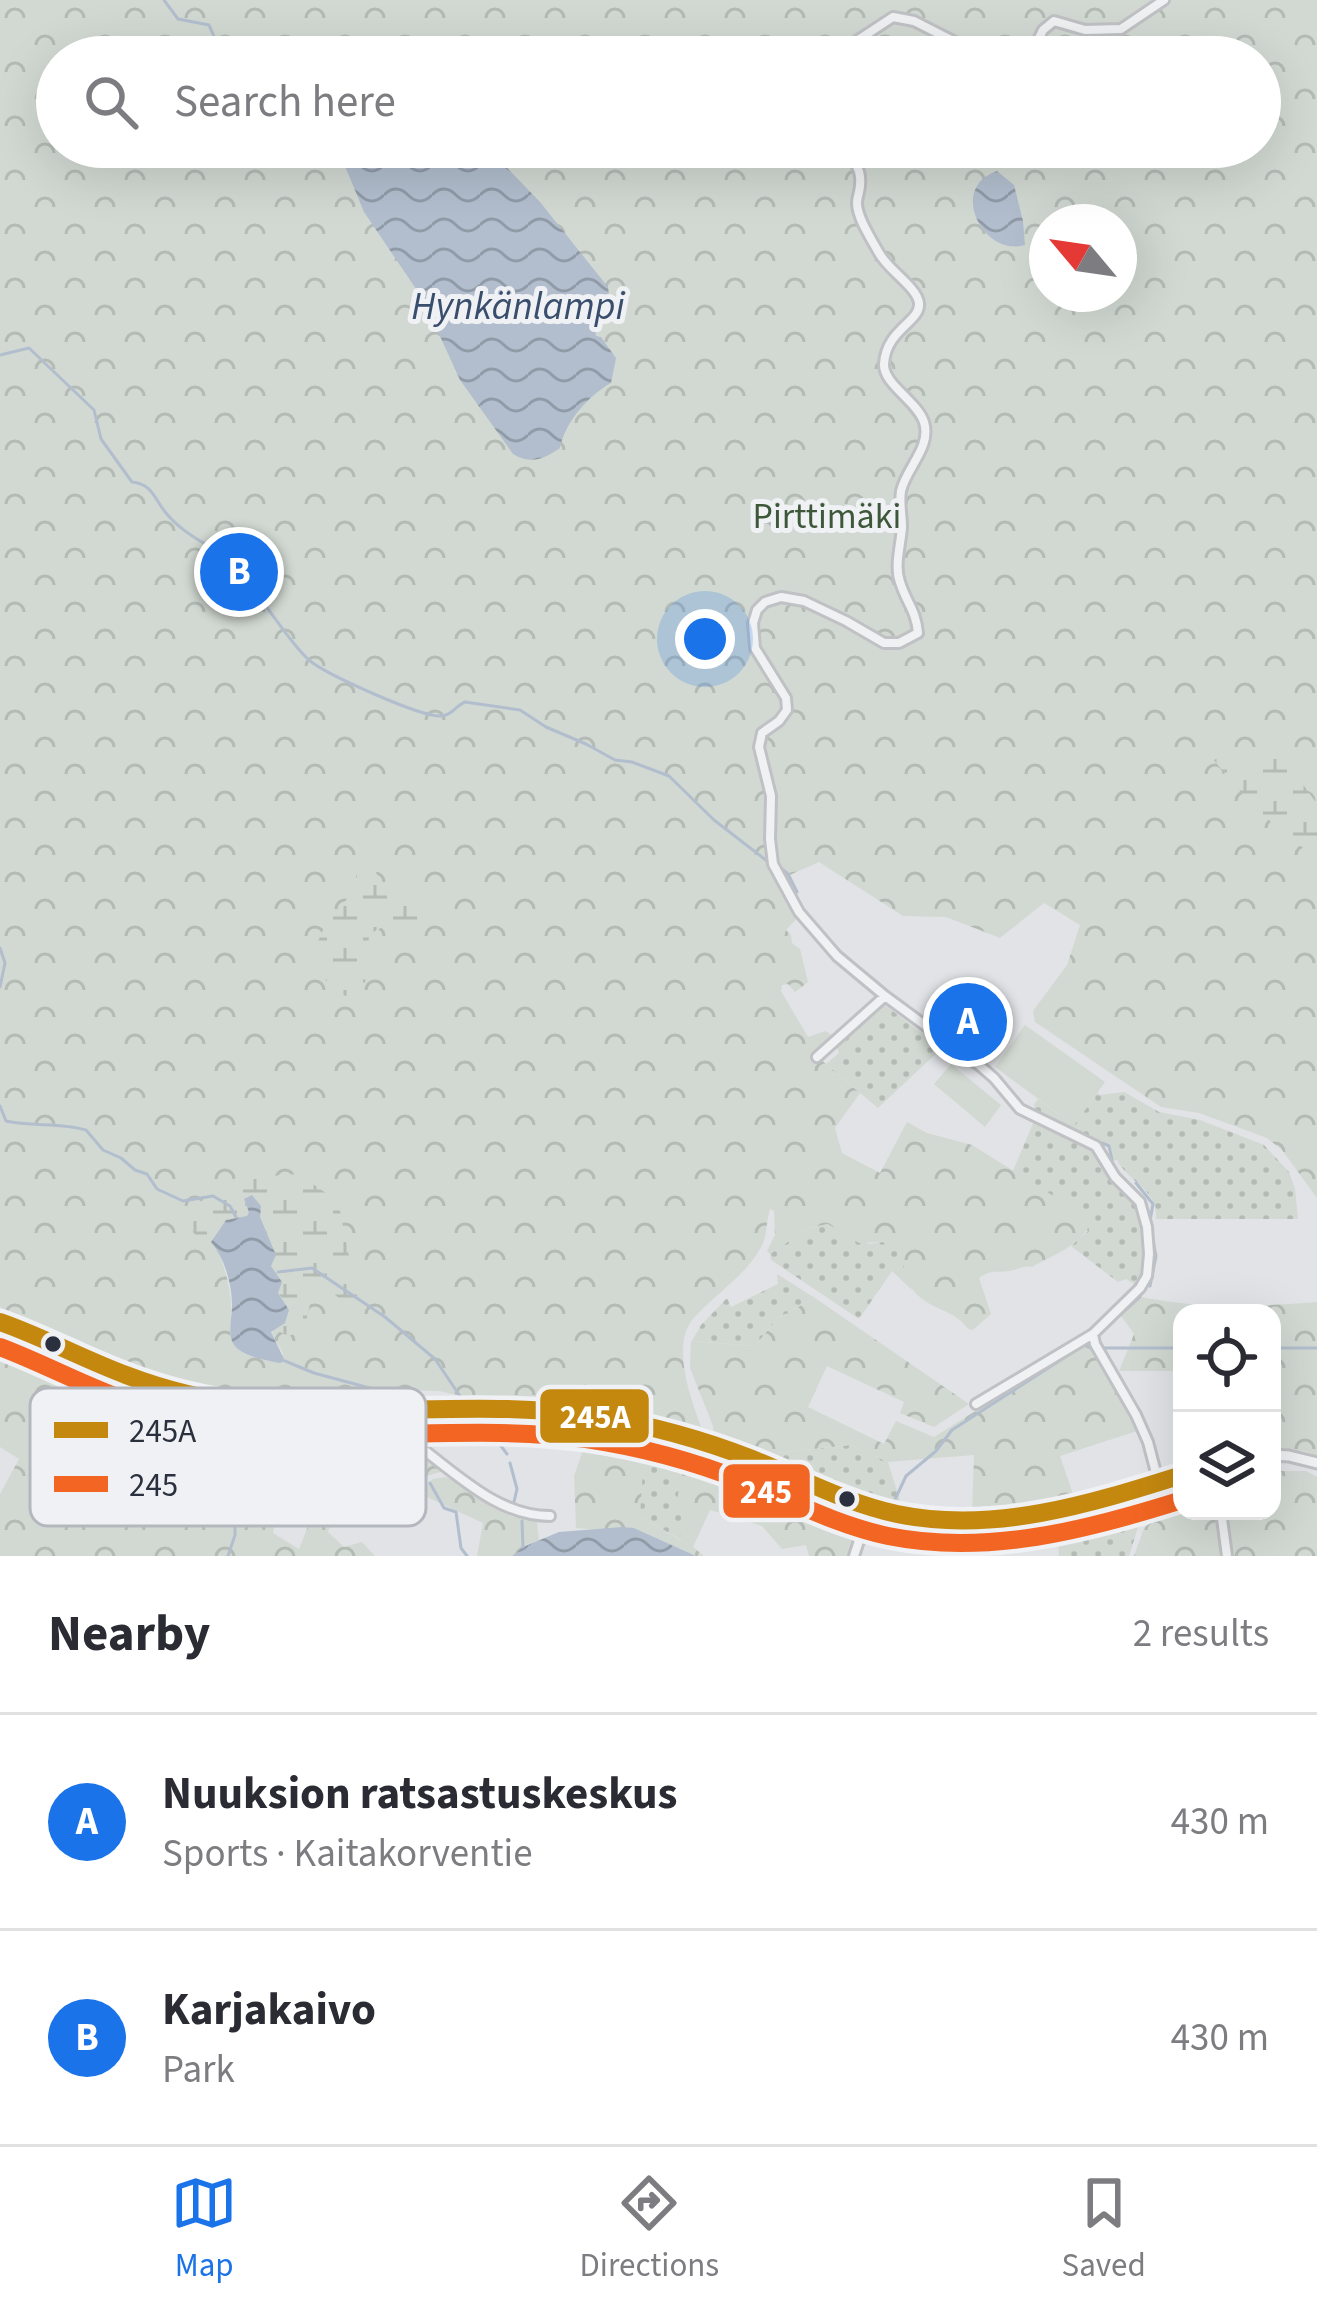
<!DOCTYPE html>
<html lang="en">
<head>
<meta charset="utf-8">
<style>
  body { margin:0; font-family:"Source Sans 3",sans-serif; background:#f2f2f3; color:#2b2b33 }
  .controls { position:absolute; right:36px; bottom:36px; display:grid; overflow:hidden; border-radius:24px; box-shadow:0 12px 48px #0002 }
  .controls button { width:108px; height:108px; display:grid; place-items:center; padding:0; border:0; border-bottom:3px solid #e1e1e2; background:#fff; color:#2b2b33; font:60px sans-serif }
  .compass { position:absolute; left:1029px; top:204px; width:108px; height:108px; border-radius:50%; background:#fff; box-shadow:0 12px 48px #0002; rotate:299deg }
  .you { position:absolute; left:705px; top:639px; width:42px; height:42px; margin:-30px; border:9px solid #fff; border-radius:50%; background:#1a73e8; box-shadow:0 0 0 18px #1a73e833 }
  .badge { display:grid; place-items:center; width:78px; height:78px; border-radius:50%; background:#1a73e8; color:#fff; font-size:39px; font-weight:700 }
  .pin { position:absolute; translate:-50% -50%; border:6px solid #fff; box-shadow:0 3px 12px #0006 }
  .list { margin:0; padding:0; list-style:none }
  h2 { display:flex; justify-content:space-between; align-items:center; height:156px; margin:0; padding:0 48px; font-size:51px }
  h2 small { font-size:39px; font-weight:400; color:#7c7c81 }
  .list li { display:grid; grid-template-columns:78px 1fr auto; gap:36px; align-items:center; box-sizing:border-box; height:216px; padding:0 48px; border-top:3px solid #e1e1e2 }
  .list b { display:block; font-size:45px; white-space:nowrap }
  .list p { margin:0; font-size:39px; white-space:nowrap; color:#7c7c81 }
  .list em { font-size:39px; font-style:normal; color:#7c7c81 }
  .icon { flex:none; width:66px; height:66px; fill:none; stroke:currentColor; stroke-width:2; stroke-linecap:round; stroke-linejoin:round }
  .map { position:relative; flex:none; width:1317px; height:1556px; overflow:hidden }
  .search { position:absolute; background:#fff; box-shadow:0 12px 48px #0002; left:36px; right:36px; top:36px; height:132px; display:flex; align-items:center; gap:30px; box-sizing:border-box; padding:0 42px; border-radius:66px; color:#7c7c81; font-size:45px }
  .sheet { height:588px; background:#fff }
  nav { display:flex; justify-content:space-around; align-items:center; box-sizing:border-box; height:168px; border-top:3px solid #e1e1e2; background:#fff; font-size:33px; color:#7c7c81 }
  nav a { display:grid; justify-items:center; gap:6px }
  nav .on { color:#1a73e8 }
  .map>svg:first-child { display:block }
</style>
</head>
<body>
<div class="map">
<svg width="1317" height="1556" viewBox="0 0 1317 1556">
  <defs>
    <pattern id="grass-dots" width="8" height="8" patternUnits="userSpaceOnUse" patternTransform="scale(3)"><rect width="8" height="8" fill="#d2d9d2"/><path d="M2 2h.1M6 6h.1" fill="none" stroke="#b4bbb5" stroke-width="1.8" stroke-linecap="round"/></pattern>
    <pattern id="forest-crowns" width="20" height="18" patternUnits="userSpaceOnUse" patternTransform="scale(3)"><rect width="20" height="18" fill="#d2d9d2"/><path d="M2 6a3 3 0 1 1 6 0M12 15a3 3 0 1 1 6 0" fill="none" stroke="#b4bbb5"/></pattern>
    <pattern id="wetland-marsh" width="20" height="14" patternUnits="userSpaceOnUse" patternTransform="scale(3)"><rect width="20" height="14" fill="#d2d9d2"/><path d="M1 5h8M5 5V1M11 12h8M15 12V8" fill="none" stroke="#b4bbb5"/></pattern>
    <pattern id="water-waves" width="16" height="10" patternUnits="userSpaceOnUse" patternTransform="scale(3)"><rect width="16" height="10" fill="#b2bece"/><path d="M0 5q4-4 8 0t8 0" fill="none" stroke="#919ba8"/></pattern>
  </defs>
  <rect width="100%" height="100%" fill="#e1e3e6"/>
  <path fill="url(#grass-dots)" d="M882,1003l60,45 -64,60 -52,-44 13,-11 -3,-8z
    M1098,1092l1,3 25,-3 35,20 41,8 64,25 25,27 6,17 3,30h-142c2,-30 -27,-36 -39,-59l-5,1 -3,-13 -74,-36 -1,-7 4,-6 36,26z
    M1034,1121c19,8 45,14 61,29 9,8 12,23 20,32 7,10 20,17 25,29 8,19 10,58 -4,74l-10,-6 -8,3 -47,-36 17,-15 -75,-60z
    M829,1224l40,20 14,-2 11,5 6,6 12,37 -20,-19 -33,48 -88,-59 -1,-6 38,-26z
    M777,1274l38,24 -37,20 -23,28 -63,-5 9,-16 26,-27 4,9 47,-23z
    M588,1425l111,34h16l140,58 6,4 -1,7 -60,-16 -57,-28 -36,1 -38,-25 12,17 14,39 -13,24 -42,-23 -20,-77 -36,7z
    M850,1445l38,17 15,48 -39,-10 -43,-21 -64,-24z
    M1157,1497l5,5 -21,16 -12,38h-70l-2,-28 63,-13z"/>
  <path fill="url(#forest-crowns)" fill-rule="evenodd" d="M0,0h1317v1198l-35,-48 -15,-12 -68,-25 -38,-6 -126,-85 -2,-11 34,-46 13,-40 -36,-22 -44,35 -54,-21 -43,-1 -84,-54 -36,16 16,38 -13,14 5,5 1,8 8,6 8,33 -13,10 -7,-8 -6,1 -1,6 27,46 17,-6 7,4 -19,18 47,40 -25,35 7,25 38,20 27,-51 20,11 45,12 120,75c-9,25 -39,35 -60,47 -10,-2 -13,3 -23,4 -13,2 -18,-2 -30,7l12,36 -18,16 -5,-1c-13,-20 -40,-19 -55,-39 -7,-9 -9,-26 -13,-37l-17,-11 -24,1 -31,-19 -20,4 -38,26 -3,-3 8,-16 -1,-24 -4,-2c-3,10 -3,19 -5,28 -5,18 -21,34 -34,46 -10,9 -34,30 -41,40 -18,28 3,83 14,111l-72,-19 -8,-16h-5l-1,10 -5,4 -147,-16 -27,-6 -37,-1 -135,9 -89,-15 -50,-15 -128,-62zM57,57h1203v90h-1203zM1047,222h72v72h-72zM217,1248l56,81 -1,6 11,18 -3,10c-14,-4 -37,-6 -46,-18 -6,-8 -3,-20 -3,-29 1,-25 -5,-45 -14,-68z
    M1137,1296c58,13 121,11 180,6v154l-13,-5 -32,-2v-136h-90v58h-63l15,-37 -15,-21z
    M815,1298l154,106 -35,23 -34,-14 4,-11 -77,-36 -19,41 76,37 12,-23 38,16 155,-97 51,90 -80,26 15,44 -103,14 2,-59 -86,7 -38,-17 -93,10 -43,-16 -1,-13 -23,-58 1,-27 64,5 23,-28z
    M0,1339l102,42 -11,22 -2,21 7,33 -14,29 27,14 30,-55 -40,-22 10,-40 93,26 9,40 33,8 -9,32 40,32 -2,12 26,16c4,-9 7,-19 11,-27 21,-37 51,-55 58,-100l93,-6 -17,21 -21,16 24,17 -20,6 -17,11 -40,-32 -29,40 -13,37 16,15 18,-5 13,14h-375v-62l19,-35 -19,-12z
    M620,1440l24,12 -4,65 41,23 14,-24 -18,-11 3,-28 -12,-18h31l8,26 36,-1 57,28 60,16 -11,28h-40l-3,-11 -24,4 -20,-23 -52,-16 -17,37 11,9h-8l-62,-28 -34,2 -24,-2 -2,-52 10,-29z
    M1272,1471h34l11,6v79h-183l10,-28 38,-31v14h90z
    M445,1477l14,5 51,34 27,6 2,18 -16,7 -11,9h-35l6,-33 -67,-31 17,-13z"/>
  <path fill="url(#wetland-marsh)" d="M1229,751l33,7 26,-1 12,10 2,16 15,21v54c-40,-28 -74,-59 -103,-98z
    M360,861c18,-1 15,15 22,27l21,6 26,14v11l-9,7c-17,-2 -39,-3 -51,10l-4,48 -10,14c-30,-3 -48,-41 -32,-68 9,-14 22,-25 29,-40 4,-9 5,-19 8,-29z
    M247,1174l23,2 28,-2 28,19 14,18 10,50 16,32 -1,6 -14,10 -19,-17 -12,-3c-13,9 -10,26 -17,41l-14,6 -16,-7 6,-2 8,-23 -9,-11 4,-11c-5,-6 -9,-9 -11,-16 -3,-9 -11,-53 -10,-60l-17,-3 5,9 -2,4 -17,3 -19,23 -15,-6 -12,-16c14,-18 40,-40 63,-46z"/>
  <path fill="#d2d9d2" d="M1025,1025l80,57 -31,43 -79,-58z
    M951,1064l50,41 -16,22 -51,-43z"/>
  <path fill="url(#water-waves)" d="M334,147h153l53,55 68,85c3,16 -3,29 -13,42l1,7 5,1 15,21 -5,25c-23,13 -46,39 -51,65 -16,11 -29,17 -47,6l-53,-74 -26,-57 -1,-9 -69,-102 -17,-41z
    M997,171l17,14 9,36 2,24c-41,13 -78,-57 -28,-74z
    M252,1195l9,11 -1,11 16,38 -5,11 11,16 -4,11 11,17 -4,13 -14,9 14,29 -5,2c-13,-3 -37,-6 -46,-18 -7,-10 -2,-27 -2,-39 0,-22 -7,-47 -21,-64l15,-22 21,-4 2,-4 -5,-13z
    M622,1527l12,1 62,28h-184l11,-9 36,-15z"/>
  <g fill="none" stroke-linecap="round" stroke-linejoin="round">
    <path stroke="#b2bece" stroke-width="3" d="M164,0l14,19 31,6 7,16 23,3 9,13
      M0,355l29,-7 65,62 7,29 31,43c21,2 22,17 34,31 24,29 60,39 89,61 8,11 5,24 13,35 12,16 27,39 42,52 18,14 112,57 132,55 11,-1 13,-10 23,-14l55,8 26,17 40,17 29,16 17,2 37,14 45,44 53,41
      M777,865l11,9 9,18
      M0,948l5,15 -5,24
      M882,988l6,5
      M0,1106l6,15c26,6 54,1 80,9l17,20 18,8 14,12 12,4 10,15 26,12 30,-5 17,10 6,11
      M1102,1143l7,3 3,14
      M1136,1183l17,21 -3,17
      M278,1272l34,-4 73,49 50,42 27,40
      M1150,1286l6,-30 -4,-21
      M1100,1333l40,-36
      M1104,1348h78
      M1272,1348h45
      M285,1361l29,12 63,17 4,13
      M382,1420c8,22 19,41 38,55
      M483,1422l24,32
      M510,1463l7,26 -4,17
      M430,1483l14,25 12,4 5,36 6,8
      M892,1506l14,-30 30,-25 16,-21 132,-85 7,3
      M522,1521l1,26
      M864,1544l9,-21
      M228,1556l7,-21v-19l-11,-26 4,-19 24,-50
      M858,1556l1,-1"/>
    <defs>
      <path id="minor" d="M832,57l61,-40 21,4 47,24 61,12 10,-5 11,-22 11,-9 31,9 36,-1 43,-29
        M839,147c13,11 23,20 21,38 0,6 -3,12 -3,18 0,15 15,37 22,50 9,17 38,34 40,50 2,19 -33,26 -35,61 -1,20 33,37 40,58 8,25 -18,46 -23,69 -2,12 1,24 1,36 -1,17 -8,39 -2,55 6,20 16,28 18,51l-19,10h-15l-38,-22 -42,-20 -23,-4 -16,5 -8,8 -4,13 2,25 31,50 1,12 -8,11 -17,12 -3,14 12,49 -1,43 3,25 26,48 38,44 48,40 94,69 15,13 26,31 76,37 19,31 25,25 7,25 2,27 -2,22 -7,12 -47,46 2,10 41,71 12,27 12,46 4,6 18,-2
        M817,1057l68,-61
        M976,1404l117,-70
        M424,1450c38,29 77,66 126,66
        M101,1466c-8,-44 -10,-56 11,-96
        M1221,1511l6,45
        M854,1556l16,-49"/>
      <path id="tertiary" d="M0,1322c38,12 72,31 109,46 44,19 93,31 140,37 112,16 224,-6 336,10 57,8 114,22 167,44 53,21 105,50 163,58 91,14 181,-15 267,-42
        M1272,1455l17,1 28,7"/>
    </defs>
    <use href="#minor" stroke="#c0c1c4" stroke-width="14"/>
    <use href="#tertiary" stroke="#c0c1c4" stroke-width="15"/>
    <use href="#minor" stroke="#f0f1f3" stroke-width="8"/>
    <use href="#tertiary" stroke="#f0f1f3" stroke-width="9"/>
    <defs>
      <path id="bus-1" d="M0,1322c43,15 83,37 126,53 39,15 81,25 123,30 115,14 231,-6 346,11 54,9 106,23 157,43 48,19 94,44 145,55 97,20 193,-10 285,-39"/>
      <path id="bus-2" d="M0,1347c40,15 77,35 117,50 37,14 76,24 114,30 118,18 237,-4 355,12 54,8 107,22 157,42 48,20 94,44 145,55 99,20 199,-6 294,-36"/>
    </defs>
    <use href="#bus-1" stroke="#eff1f5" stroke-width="27"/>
    <use href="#bus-2" stroke="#eff1f5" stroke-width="27"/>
    <use href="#bus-1" stroke="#c4880f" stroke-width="18"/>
    <use href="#bus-2" stroke="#f26522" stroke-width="18"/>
  </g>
  <g fill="#2a303d" stroke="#eff1f5" stroke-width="4.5">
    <circle cx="53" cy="1344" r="10"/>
    <circle cx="847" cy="1499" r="10"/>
  </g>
  <g text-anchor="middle" stroke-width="10" stroke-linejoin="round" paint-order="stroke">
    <g font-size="36" fill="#3d5739" stroke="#eff1f5">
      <text x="827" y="528">Pirttimäki</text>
    </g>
    <g font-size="39" font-style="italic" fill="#394d6c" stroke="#eff1f5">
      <text x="518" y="319">Hynkänlampi</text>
    </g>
  </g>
  <rect x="30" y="1388" width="396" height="138" rx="18" fill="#eff1f5" stroke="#b4b7be" stroke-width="3"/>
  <rect x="54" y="1422" width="54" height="16" fill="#c4880f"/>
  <rect x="54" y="1476" width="54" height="16" fill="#f26522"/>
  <g font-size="33" fill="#2a303d">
    <text x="129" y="1442">245A</text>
    <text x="129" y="1496">245</text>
  </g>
  <g stroke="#eff1f5" stroke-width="4.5">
    <rect x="538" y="1387" width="113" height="58" rx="12" fill="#c4880f"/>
    <rect x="721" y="1462" width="91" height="58" rx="12" fill="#f26522"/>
  </g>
  <g font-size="33" text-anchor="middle" font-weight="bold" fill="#fff">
    <text x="595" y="1428">245A</text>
    <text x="766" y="1503">245</text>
  </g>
</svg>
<div class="controls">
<button><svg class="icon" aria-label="locate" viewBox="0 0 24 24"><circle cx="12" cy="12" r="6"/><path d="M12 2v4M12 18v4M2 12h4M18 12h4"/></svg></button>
<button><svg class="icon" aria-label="layers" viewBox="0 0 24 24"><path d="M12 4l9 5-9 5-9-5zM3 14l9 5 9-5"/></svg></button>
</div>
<svg class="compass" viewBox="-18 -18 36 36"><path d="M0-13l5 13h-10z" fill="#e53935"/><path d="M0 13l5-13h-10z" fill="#7c7c81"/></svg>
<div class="you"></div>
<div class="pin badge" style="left:968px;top:1022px">A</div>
<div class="pin badge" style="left:239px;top:572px">B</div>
<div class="search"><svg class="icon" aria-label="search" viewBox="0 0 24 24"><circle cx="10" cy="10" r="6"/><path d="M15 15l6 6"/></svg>Search here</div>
</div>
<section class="sheet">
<h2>Nearby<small>2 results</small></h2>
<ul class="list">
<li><span class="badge">A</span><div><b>Nuuksion ratsastuskeskus</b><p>Sports · Kaitakorventie</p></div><em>430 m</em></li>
<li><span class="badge">B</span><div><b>Karjakaivo</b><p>Park</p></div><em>430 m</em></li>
</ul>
</section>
<nav>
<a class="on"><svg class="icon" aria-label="map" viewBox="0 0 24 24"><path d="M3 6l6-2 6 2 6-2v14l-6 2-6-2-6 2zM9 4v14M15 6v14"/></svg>Map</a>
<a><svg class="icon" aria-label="directions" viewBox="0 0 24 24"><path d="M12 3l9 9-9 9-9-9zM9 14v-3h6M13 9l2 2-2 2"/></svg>Directions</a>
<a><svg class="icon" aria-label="saved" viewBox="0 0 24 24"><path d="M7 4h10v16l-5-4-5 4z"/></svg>Saved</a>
</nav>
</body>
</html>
